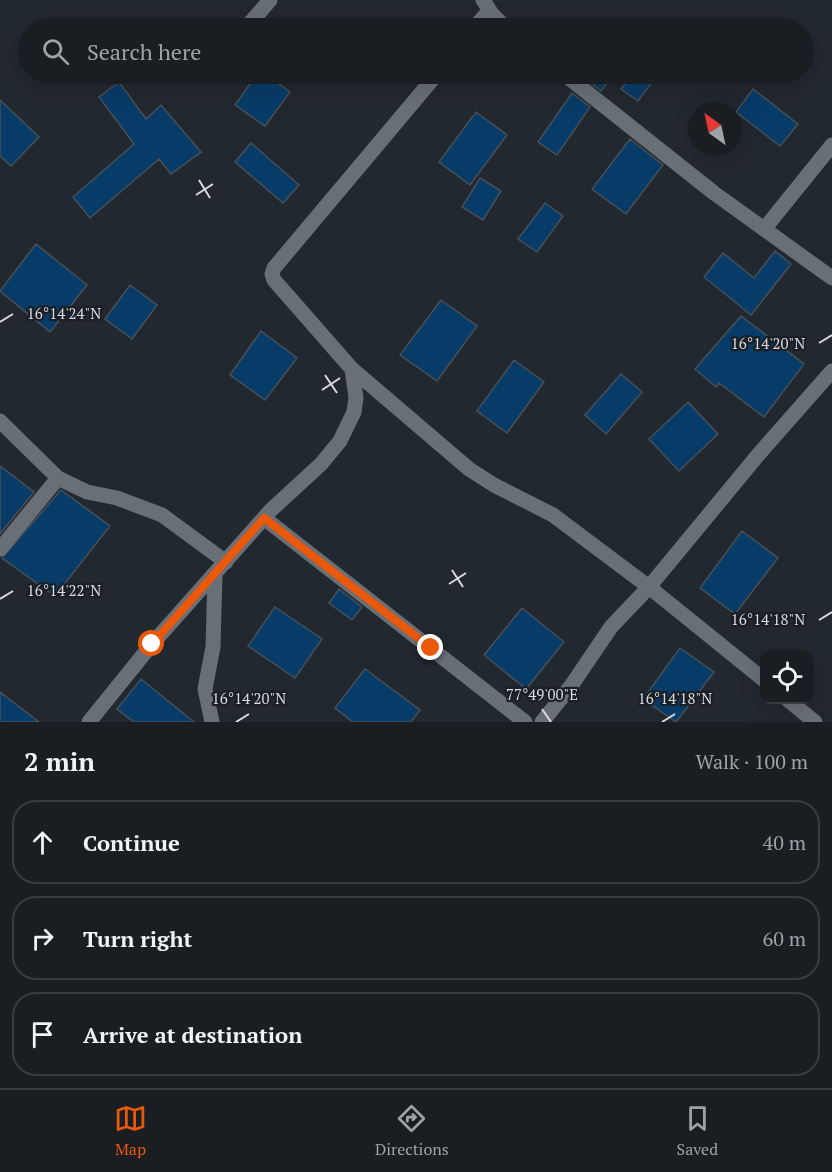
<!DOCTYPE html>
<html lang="en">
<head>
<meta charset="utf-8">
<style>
  body { margin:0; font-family:"PT Serif",serif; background:#272b30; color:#f1f3f6 }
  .controls { position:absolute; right:18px; bottom:18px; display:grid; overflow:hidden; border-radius:12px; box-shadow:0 6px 24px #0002 }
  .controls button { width:54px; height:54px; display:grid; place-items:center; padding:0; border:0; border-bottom:2px solid #383c41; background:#1a1e23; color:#f1f3f6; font:30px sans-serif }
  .compass { position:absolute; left:688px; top:102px; width:54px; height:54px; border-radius:50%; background:#1a1e23; box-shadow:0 6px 24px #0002; rotate:327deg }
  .stop { position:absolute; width:18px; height:18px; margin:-14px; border:4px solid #ea580c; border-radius:50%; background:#fff }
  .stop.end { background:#ea580c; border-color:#fff; box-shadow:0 2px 6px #0008 }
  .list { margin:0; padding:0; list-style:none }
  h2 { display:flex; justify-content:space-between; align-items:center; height:78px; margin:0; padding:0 24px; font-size:26px }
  h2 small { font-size:20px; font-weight:400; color:#9fa2a6 }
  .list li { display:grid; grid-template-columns:39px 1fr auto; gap:18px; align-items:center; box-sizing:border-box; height:84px; margin:0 12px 12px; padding:0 12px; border:2px solid #383c41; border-radius:24px }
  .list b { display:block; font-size:22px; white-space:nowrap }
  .list em { font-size:20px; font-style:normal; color:#9fa2a6 }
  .icon { flex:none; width:33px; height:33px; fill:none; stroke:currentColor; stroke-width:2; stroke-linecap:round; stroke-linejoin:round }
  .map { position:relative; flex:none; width:832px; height:722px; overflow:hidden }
  .search { position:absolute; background:#1a1e23; box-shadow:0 6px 24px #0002; left:18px; right:18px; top:18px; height:66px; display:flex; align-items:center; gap:15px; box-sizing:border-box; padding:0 21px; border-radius:33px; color:#9fa2a6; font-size:22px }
  .sheet { height:366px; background:#1a1e23 }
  nav { display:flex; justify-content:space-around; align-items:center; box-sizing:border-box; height:84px; border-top:2px solid #383c41; background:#1a1e23; font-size:16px; color:#9fa2a6 }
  nav a { display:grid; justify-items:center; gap:3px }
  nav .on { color:#ea580c }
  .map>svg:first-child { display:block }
</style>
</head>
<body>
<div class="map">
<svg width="832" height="722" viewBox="0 0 832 722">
  <rect width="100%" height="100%" fill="#22282f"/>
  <path fill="#073c68" stroke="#484f56" stroke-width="1.5" d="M257,74h8l25,18 -25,34 -30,-21z
    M586,74h28l-13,17 -17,-14z
    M632,74h26l-20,27 -17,-12z
    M119,82l27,37 15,-14 40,47 -30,22 -12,-15 -69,59 -17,-21 61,-53 -35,-47z
    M753,89l45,35 -18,22 -44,-34z
    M572,93l18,14 -33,48 -19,-13z
    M0,100l39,37 -28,29 -11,-10z
    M476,112l31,23 -37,50 -31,-23z
    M630,139l33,26 -37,49 -34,-25z
    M251,143l48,42 -16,18 -48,-41z
    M480,178l21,13 -18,29 -21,-13z
    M545,203l18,13 -26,36 -19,-13z
    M36,244l51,41 -37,47 -50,-41z
    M775,251l16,13 -40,51 -47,-38 19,-24 31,25z
    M130,285l27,20 -25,34 -27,-20z
    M441,300l36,26 -40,55 -37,-26z
    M741,316l63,48 -40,53 -45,-34 -3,4 -21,-18z
    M261,331l36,27 -32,42 -35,-25z
    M514,360l30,22 -37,51 -30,-22z
    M621,374l21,18 -36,42 -21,-19z
    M688,402l30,32 -39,37 -30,-32z
    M0,466l34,26 -34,42z
    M61,490l49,36 -55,70 -53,-38z
    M742,531l36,27 -43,56 -35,-26z
    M339,589l23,18 -10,13 -23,-17z
    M275,607l47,32 -27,39 -47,-32z
    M522,608l42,34 -38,47 -42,-34z
    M680,648l34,24 -38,50 -33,-23z
    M365,669l55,41 -9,12h-58l-18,-14z
    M141,679l53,43h-60l-17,-13z
    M0,692l39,30h-39z"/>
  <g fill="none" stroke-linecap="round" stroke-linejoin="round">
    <path stroke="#686f77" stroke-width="15" d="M483,0l9,14 14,14
      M246,28l24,-28
      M474,28l15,-17
      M437,74l-163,194 -2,6 2,6 78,89 117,100 25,16 59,30 96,72 115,93
      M564,74l150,119 118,85
      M765,228l67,-83
      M0,421l58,57 29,14 30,6 45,17 64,47
      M264,518l261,204
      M0,549l58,-71
      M788,700l27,22
      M89,722l63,-78 119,-134 50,-46 19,-23 14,-29 2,-14 -4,-29
      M212,722l-7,-33 8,-42 2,-73
      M542,722l29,-36 40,-59 38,-40 109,-132 74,-84"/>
  </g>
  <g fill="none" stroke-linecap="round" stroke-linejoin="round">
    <path stroke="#ea580c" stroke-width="8" d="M152,644l112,-126 167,130"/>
  </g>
  <path fill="none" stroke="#d8dce1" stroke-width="2" d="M199,180l11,18M196,195l17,-11M0,322l13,-8M819,343l13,-8M325,375l12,18M322,390l18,-12M452,570l11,17M449,584l17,-11M0,599l13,-8M819,620l13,-8M542,709l9,13M236,722l13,-8M662,722l13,-8"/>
  <g font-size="15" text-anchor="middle" fill="#d8dce1" stroke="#191f25" stroke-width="4.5" stroke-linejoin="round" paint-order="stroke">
    <text x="64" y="319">16°14'24"N</text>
    <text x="768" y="349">16°14'20"N</text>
    <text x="64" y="596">16°14'22"N</text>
    <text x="768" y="625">16°14'18"N</text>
    <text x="542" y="700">77°49'00"E</text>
    <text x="249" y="704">16°14'20"N</text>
    <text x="675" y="704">16°14'18"N</text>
  </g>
</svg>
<div class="controls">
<button><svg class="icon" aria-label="locate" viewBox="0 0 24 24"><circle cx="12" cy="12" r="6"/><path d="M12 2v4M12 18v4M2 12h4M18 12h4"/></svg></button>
</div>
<svg class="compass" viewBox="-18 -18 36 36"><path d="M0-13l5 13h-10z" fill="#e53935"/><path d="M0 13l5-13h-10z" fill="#9fa2a6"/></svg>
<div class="stop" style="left:152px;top:644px"></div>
<div class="stop end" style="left:431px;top:648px"></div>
<div class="search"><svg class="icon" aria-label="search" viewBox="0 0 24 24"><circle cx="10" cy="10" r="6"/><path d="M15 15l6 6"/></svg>Search here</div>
</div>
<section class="sheet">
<h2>2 min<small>Walk · 100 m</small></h2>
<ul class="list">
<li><svg class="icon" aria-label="ahead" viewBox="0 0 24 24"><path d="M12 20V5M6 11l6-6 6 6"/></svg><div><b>Continue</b></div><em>40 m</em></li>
<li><svg class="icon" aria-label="right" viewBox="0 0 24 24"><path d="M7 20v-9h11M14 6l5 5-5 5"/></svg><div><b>Turn right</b></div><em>60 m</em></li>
<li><svg class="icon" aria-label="arrive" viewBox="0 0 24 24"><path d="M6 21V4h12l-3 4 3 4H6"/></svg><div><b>Arrive at destination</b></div></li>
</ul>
</section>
<nav>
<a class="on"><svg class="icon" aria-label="map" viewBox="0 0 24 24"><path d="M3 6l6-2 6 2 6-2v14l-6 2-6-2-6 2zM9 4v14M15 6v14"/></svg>Map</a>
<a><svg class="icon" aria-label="directions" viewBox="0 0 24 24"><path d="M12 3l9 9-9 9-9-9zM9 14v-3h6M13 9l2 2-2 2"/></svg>Directions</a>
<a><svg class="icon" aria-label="saved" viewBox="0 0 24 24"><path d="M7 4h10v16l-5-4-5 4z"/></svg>Saved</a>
</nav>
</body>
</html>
